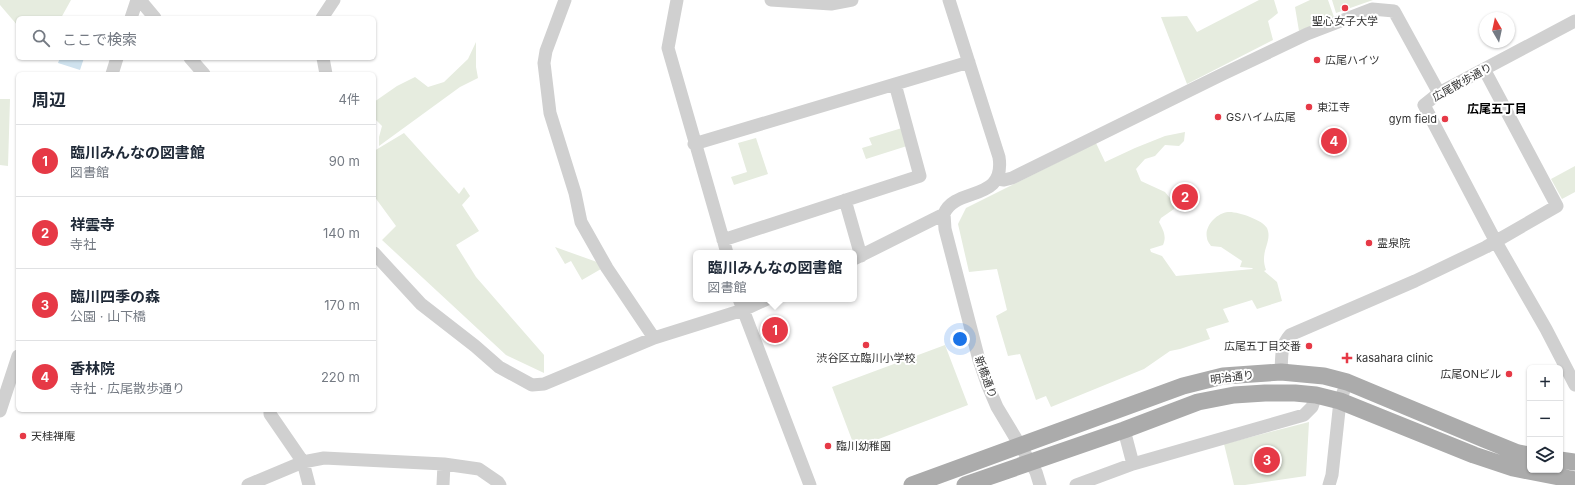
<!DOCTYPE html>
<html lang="ja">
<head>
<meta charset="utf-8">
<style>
  body { margin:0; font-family:Inter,"Noto Sans JP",sans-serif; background:#f6f6f7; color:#1f2937 }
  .controls { position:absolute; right:12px; bottom:12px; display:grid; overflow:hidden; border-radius:6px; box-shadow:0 1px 3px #0004 }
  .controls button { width:36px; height:36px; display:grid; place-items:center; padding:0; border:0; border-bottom:1px solid #e0e1e3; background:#fff; color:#1f2937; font:20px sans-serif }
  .compass { position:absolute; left:1479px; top:12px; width:36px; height:36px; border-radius:50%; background:#fff; box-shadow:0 1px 3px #0004; rotate:351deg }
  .you { position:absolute; left:960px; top:339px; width:14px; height:14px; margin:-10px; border:3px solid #fff; border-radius:50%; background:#1a73e8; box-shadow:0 0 0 6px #1a73e833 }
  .badge { display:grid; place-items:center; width:26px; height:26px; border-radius:50%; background:#e63946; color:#fff; font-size:13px; font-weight:700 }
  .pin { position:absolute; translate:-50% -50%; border:2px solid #fff; box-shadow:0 1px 4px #0006 }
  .popup { position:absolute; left:693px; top:250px; width:164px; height:52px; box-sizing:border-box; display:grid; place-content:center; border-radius:6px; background:#fff; filter:drop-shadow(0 1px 3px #0005); font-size:13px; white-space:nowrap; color:#747a83 }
  .popup b { font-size:15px; color:#1f2937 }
  .popup::after { content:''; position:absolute; left:50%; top:100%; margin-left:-8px; border:8px solid transparent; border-top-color:#fff }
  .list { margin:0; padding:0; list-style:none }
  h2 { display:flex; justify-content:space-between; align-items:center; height:52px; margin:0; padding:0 16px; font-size:17px }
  h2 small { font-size:13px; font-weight:400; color:#747a83 }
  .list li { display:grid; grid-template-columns:26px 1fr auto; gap:12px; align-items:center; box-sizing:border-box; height:72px; padding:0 16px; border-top:1px solid #e0e1e3 }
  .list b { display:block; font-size:15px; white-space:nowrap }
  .list p { margin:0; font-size:13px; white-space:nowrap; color:#747a83 }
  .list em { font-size:13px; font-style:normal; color:#747a83 }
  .icon { flex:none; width:22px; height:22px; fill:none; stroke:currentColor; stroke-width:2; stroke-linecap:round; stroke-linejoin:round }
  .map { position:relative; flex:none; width:1575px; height:485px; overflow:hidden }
  .search { position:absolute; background:#fff; box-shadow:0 1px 3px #0004; left:16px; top:16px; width:360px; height:44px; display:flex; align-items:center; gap:10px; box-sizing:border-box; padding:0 14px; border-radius:6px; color:#747a83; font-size:15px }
  .panel { position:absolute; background:#fff; box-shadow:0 1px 3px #0004; left:16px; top:72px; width:360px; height:340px; border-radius:6px }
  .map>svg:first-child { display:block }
</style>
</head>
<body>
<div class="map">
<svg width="1575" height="485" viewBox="0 0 1575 485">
  <rect width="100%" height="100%" fill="#fff"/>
  <path fill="#e6ecdf" d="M0,0h71l-10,18h-43v8l-18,-21z
    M1259,0h15l4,13 -10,8 5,19 -86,44 -26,-67 26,-1 10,16z
    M1310,0h18l6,17 -35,14 -4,-24z
    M1332,0h41l-37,13z
    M476,42v25l2,11 -18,9 -81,59v-9l3,-11 -8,-8v-16l23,-16 18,-9 13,10 16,-5 24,-23z
    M0,99h10l-2,67 -8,-1z
    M902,128l5,18 -41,13 -4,-11 10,-3 -3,-7z
    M1185,132l-1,9 -5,5 -14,-1 -10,11 -10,3 -9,10 5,12 24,11 10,12 -1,5 -13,9 -2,4c4,8 8,14 4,23l-13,4 1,3 11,4 14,20 77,-7 -1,-1 -12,-1 2,-6 -21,-14 -10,-1c-1,-2 -4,-5 -4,-8 -3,-12 10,-25 21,-26 9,-1 35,8 39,16 6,14 -8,23 -1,42l-2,1 13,11 5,19 -25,8 -5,-9 -29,9 6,13 -23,7 4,10 -30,10 -10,2 -26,18 -93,38 -5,-11 -10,4 -16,-46 -12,2 -12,-40 11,-6 -10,-41 -28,3 -11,-48 8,-16 130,-65 9,19 30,-14 30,-12z
    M404,133l55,61 5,-7 6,9 -8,9 17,26 -23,14 20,32 68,78v18l-38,-18 -124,-115 14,-14 -22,-30v-45z
    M756,138l12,36 -34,11 -3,-8 16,-5 -9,-29z
    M1575,166v26l-13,7 -11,-20z
    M555,247l42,15 4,7 -19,11 -11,-19 -6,3z
    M945,345l23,60 -113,43 -23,-61z
    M1309,422l-3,54 -61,9h-11l-10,-41z"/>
  <path fill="#cfe2ee" d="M60,58h24l-4,12 -22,-7z"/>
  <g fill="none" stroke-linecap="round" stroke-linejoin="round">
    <path stroke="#d0d0d0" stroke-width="13" d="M140,0l15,18
      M565,0l-19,51 -2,12 6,50 25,80 6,29 26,46 47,70
      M677,0l-9,48 59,205
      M771,0l60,4 21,-4
      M131,18l6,-18
      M322,18l12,-18
      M1575,21l-136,72 -15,12 72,137 50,87 29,56
      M190,58l14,16
      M323,58l3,16
      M112,74l5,-16
      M694,144l275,-82
      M997,179l7,1 8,-2 209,-103 86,-41 65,-25 22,2 45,82
      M845,200l16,56
      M944,214l1,15 34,131 9,26 9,21 39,65 4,13
      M723,240l197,-64 -25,-92
      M374,253l47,51 54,42 24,21 33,18 12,-1 110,-46 89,-28 24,-11
      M854,259l90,-45c11,-28 62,-11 55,-57l-50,-157
      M739,299l71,186
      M1281,372c1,-14 -1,-26 9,-37l125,-54 71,-34 71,-41 -73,-137
      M270,410v4l33,48 6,23
      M0,411l18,-55
      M1124,430l9,34
      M248,485l55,-23 21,-4 120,6 35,5 19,13 2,3
      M443,485l1,-21
      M1076,485l57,-21 171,-49 8,-8 4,-12
      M1329,485l3,-10 8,-74 7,-19"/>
    <path stroke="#ababab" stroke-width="17" d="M1560,460l15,2
      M912,485l271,-99 40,-10 58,-4 43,4 23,6 139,58 32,13 12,2
      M965,485l159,-55 74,-28 36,-7 31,-2h30l21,2 24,6 134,54 39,13 62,12"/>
  </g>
  <g fill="#e63946" stroke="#fff" stroke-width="1.5">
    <circle cx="1345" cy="8" r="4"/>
    <circle cx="1317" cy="60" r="4"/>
    <circle cx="1309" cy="107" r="4"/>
    <circle cx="1218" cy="117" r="4"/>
    <circle cx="1445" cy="119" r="4"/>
    <circle cx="1369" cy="243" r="4"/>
    <circle cx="866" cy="345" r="4"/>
    <circle cx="1309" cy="346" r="4"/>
    <path d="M1345 352h4v4h4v4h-4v4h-4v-4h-4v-4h4z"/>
    <circle cx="1509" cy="374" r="4"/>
    <circle cx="23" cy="436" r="4"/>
    <circle cx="828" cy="446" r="4"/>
  </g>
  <g text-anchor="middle" stroke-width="4" stroke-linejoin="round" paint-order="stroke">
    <g font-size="11" fill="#333" stroke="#fff" text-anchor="start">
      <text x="1345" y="25" text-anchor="middle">聖心女子大学</text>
      <text x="1325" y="64">広尾ハイツ</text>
      <text x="1317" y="111">東江寺</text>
      <text x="1226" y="121">GSハイム広尾</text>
      <text x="1437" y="123" text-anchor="end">gym field</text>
      <text x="1377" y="247">霊泉院</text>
      <text x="1301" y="350" text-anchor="end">広尾五丁目交番</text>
      <text x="866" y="362" text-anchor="middle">渋谷区立臨川小学校</text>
      <text x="1356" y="362">kasahara clinic</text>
      <text x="1501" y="378" text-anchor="end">広尾ONビル</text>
      <text x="31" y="440">天桂禅庵</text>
      <text x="836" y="450">臨川幼稚園</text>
    </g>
    <g font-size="11" fill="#333" stroke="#fff">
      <text transform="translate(1462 82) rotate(-29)" y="4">広尾散歩通り</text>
      <text transform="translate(986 377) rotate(70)" y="4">新橋通り</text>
      <text transform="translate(1232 377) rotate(-7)" y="4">明治通り</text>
    </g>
    <g font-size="12" font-weight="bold" fill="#000" stroke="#fff">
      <text x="1497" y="113">広尾五丁目</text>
    </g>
  </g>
</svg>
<div class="controls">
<button>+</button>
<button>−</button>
<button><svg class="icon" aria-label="layers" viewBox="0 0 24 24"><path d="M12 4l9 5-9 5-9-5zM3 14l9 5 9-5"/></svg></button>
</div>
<svg class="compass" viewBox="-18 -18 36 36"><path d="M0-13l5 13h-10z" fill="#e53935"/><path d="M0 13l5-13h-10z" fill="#747a83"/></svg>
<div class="you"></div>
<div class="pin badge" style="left:775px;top:330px">1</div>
<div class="popup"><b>臨川みんなの図書館</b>図書館</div>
<div class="pin badge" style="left:1185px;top:197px">2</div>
<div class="pin badge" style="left:1267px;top:460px">3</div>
<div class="pin badge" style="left:1334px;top:141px">4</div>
<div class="search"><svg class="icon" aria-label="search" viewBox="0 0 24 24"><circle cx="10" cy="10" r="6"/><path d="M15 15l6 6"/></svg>ここで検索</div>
<section class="panel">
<h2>周辺<small>4件</small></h2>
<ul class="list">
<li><span class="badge">1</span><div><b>臨川みんなの図書館</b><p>図書館</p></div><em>90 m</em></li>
<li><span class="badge">2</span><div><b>祥雲寺</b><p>寺社</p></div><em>140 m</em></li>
<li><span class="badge">3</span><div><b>臨川四季の森</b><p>公園 · 山下橋</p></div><em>170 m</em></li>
<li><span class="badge">4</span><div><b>香林院</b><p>寺社 · 広尾散歩通り</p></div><em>220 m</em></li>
</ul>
</section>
</div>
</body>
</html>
